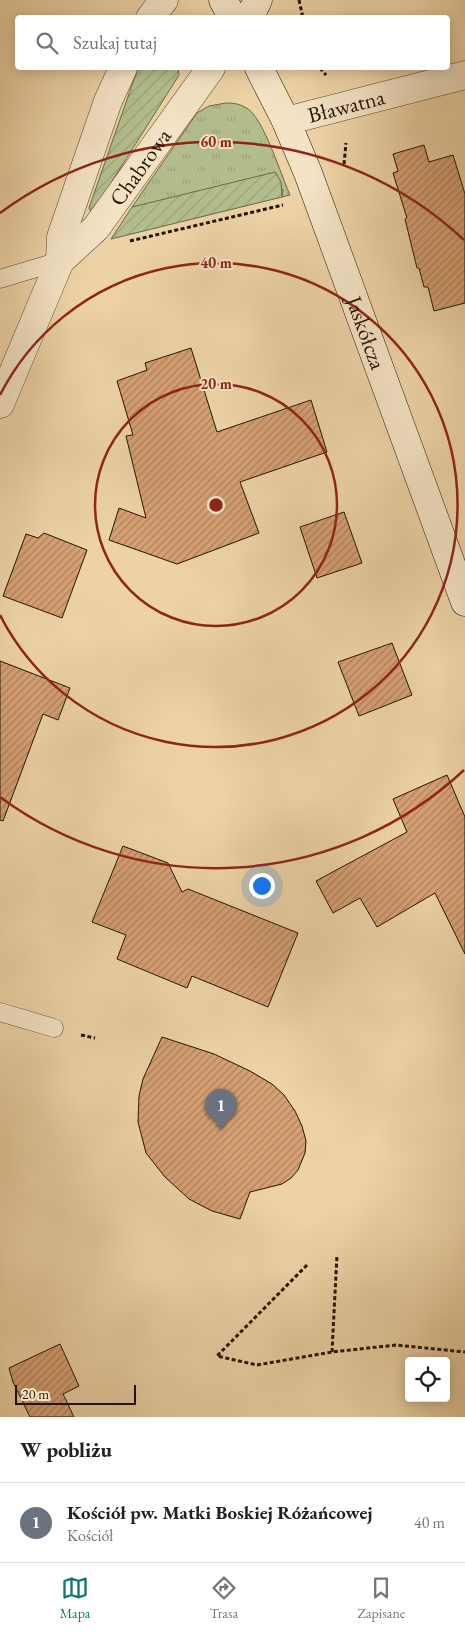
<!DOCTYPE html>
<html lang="pl">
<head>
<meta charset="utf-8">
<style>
  body { margin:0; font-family:"EB Garamond",serif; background:#f2f2f2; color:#202124 }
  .controls { position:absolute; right:15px; bottom:15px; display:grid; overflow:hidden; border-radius:5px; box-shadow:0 2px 12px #0003 }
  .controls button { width:45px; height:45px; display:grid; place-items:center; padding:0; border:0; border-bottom:1px solid #e0e0e0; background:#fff; color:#202124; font:25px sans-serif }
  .scale { position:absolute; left:15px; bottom:12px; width:121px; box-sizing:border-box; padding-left:5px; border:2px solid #231305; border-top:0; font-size:14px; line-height:18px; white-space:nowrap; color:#231305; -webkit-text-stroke:4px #f3e2c4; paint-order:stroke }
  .you { position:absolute; left:261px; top:885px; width:18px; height:18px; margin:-12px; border:4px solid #fff; border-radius:50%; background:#1a73e8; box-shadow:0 0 0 8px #1a73e833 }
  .badge { display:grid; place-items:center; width:32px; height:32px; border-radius:50%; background:#0f766e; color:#fff; font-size:16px; font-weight:700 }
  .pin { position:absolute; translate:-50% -41px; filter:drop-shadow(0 1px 2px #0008) }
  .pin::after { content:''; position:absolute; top:26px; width:18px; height:15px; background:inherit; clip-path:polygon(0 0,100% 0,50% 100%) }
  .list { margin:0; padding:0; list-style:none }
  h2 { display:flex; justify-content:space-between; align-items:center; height:65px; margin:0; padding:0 20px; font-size:21px }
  h2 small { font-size:16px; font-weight:400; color:#757577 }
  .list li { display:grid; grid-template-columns:32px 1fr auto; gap:15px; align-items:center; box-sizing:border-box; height:80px; padding:0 20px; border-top:1px solid #e0e0e0 }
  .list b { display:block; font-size:19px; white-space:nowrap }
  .list p { margin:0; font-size:16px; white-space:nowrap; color:#757577 }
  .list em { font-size:16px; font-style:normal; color:#757577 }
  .icon { flex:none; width:28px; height:28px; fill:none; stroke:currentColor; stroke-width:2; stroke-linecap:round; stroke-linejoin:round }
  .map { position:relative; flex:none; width:465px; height:1417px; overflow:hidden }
  .search { position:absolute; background:#fff; box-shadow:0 2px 12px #0003; left:15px; right:15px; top:15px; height:55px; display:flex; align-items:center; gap:12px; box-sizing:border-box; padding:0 18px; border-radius:5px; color:#757577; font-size:19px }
  .sheet { height:145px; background:#fff }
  nav { display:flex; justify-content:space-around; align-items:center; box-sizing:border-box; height:70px; border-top:1px solid #e0e0e0; background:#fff; font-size:14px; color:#757577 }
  nav a { display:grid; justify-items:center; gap:2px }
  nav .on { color:#0f766e }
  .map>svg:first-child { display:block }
</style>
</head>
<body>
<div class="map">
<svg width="465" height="1417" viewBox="0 0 465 1417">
  <defs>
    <pattern id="grass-tufts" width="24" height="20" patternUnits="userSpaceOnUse" patternTransform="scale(1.25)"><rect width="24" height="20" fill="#b2bd8b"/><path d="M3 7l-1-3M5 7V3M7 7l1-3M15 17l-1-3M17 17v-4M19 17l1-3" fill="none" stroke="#99a276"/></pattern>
    <pattern id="garden-furrows" width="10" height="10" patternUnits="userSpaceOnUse" patternTransform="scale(1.25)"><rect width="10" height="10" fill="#b2bd8b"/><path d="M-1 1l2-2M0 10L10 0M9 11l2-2" fill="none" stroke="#99a276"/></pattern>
    <pattern id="building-hatch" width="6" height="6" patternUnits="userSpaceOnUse" patternTransform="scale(1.25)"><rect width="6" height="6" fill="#d6a073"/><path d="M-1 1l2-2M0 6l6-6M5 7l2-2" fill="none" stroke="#ad815c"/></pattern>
  </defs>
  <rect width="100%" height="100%" fill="#ecd2a5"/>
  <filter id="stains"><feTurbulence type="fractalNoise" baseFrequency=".004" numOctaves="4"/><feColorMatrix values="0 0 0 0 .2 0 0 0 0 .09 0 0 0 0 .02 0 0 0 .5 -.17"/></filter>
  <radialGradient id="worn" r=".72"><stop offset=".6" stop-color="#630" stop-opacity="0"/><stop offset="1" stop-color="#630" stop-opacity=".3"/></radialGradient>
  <path fill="url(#grass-tufts)" stroke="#6a6848" d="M226,103c8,0 15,1 22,6 16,11 33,66 42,86l-8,2 1,-8 -151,18 65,-94 12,-7z"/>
  <path fill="url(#garden-furrows)" stroke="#6a6848" d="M138,68h40l1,7 -85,135 -3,2 -2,-4z
    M275,172l6,10 1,15 -171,42 21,-32z"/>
  <path fill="url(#building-hatch)" stroke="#231305" d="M424,145l5,17 24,-7 12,39v109l-31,8 -6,-24h-4l-5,-19h-2l-12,-49 2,-1 -14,-45 5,-2 -5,-17z
    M191,348l26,84 94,-32 16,52 -87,30 19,51 -82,31 -68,-24 10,-32 27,10 -20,-82 7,-1 -16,-54 30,-11 -2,-7z
    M344,512l18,51 -45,15 -17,-51z
    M44,533l43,17 -25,68 -59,-22 23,-62 12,4z
    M392,643l20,52 -53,21 -21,-54z
    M0,661l70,27 -12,32 -15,-6 -40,107 -3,-1z
    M447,775l18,42v137l-30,-61 -58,34 -17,-29 -27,15 -17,-32 91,-49 -14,-33z
    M123,846l45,17 14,29 6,-3 110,44 -30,74 -76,-31 -5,12 -70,-29 9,-24 -34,-13z
    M162,1037l52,17 36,17 22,13 12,11 11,16 7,15 4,15 -1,12 -7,17 -7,8 -9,6 -32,8 -10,27 -28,-8 -23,-12 -24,-22 -19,-24 -8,-31 1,-26 4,-17z
    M60,1344l19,42 -16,8 11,23h-44l-17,-35 -4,-14z"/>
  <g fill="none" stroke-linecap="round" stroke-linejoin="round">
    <defs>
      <path id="lane" d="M0,279l60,-18
        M0,1012l54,16"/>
      <g id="street">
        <path d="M150,18l14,-18"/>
        <path id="s1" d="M286,121l179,-46"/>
        <path id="s2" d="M60,261l36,-33 115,-160"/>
        <path d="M0,404l60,-143 1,-24 47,-136 15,-33"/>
      </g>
      <g id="secondary">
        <path d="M223,0l10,18"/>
        <path d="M249,18l9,-18"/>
        <path id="s3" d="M259,68l27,53 22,52 157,429"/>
      </g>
    </defs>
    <use href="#lane" stroke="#55432d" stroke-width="19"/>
    <use href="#street" stroke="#55432d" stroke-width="29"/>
    <use href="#secondary" stroke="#231305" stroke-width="29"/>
    <path stroke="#231305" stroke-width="3" stroke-dasharray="4 2.5" stroke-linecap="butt" d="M299,0l4,18
      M320,68l6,7
      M344,164l2,-21
      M130,241l153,-36
      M81,1035l14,3
      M307,1265l-90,91 40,9 75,-13 64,-7 69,7
      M332,1352l5,-97"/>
    <use href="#lane" stroke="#f3e2c4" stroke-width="18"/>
    <use href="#street" stroke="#f3e2c4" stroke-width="28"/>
    <use href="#secondary" stroke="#f3e2c4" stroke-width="28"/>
  </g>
  <g fill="none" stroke="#8f2418" stroke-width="2.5">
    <circle cx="216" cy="505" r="121"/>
    <path d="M0 395A242 242 0 1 1 0 615"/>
    <path d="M464 770A363 363 0 0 1 0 797M0 213A363 363 0 0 1 464 240"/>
  </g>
  <g text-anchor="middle" stroke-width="4" stroke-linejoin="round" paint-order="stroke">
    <g font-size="22" fill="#231305" stroke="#f3e2c4">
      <text dy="8" stroke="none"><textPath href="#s1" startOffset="62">Bławatna</textPath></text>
      <text dy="8" stroke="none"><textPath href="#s2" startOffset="124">Chabrowa</textPath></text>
      <text dy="8" stroke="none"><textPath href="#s3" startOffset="286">Jaskółcza</textPath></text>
    </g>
  </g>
  <circle cx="216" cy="505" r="8" fill="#8f2418" stroke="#f3e2c4" stroke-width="2.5"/>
  <g font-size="15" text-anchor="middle" font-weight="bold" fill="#8f2418" stroke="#f3e2c4" stroke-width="4" stroke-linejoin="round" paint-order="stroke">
    <text x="216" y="147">60 m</text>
    <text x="216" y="268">40 m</text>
    <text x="216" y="389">20 m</text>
  </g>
  <rect width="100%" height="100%" filter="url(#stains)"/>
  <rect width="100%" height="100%" fill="url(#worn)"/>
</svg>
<div class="controls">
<button><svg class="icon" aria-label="locate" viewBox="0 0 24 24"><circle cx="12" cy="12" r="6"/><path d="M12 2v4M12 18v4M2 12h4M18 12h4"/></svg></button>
</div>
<div class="scale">20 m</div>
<div class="you"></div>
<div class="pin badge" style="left:221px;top:1130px;background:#6b7280">1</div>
<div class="search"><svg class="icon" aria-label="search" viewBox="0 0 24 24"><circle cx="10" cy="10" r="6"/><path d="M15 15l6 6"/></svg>Szukaj tutaj</div>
</div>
<section class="sheet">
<h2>W pobliżu<small></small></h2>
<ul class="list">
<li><span class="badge" style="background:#6b7280">1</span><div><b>Kościół pw. Matki Boskiej Różańcowej</b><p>Kościół</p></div><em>40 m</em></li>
</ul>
</section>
<nav>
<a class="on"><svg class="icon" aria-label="map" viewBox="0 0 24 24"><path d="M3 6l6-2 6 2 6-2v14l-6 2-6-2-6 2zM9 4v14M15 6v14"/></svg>Mapa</a>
<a><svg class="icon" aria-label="directions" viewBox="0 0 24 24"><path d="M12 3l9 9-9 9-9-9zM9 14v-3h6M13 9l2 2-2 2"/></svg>Trasa</a>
<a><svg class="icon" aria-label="saved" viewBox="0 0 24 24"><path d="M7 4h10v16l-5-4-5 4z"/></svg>Zapisane</a>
</nav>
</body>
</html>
